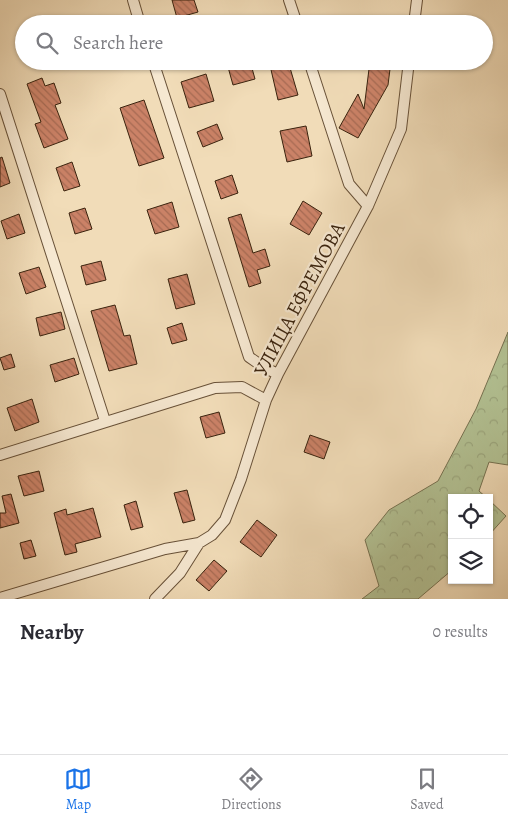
<!DOCTYPE html>
<html lang="en">
<head>
<meta charset="utf-8">
<style>
  body { margin:0; font-family:Alegreya,serif; background:#f7f7f7; color:#2b2b33 }
  .controls { position:absolute; right:15px; bottom:15px; display:grid; overflow:hidden; border-radius:0px; box-shadow:0 1px 4px #0004 }
  .controls button { width:45px; height:45px; display:grid; place-items:center; padding:0; border:0; border-bottom:1px solid #e1e1e2; background:#fff; color:#2b2b33; font:25px sans-serif }
  .list { margin:0; padding:0; list-style:none }
  h2 { display:flex; justify-content:space-between; align-items:center; height:65px; margin:0; padding:0 20px; font-size:21px }
  h2 small { font-size:16px; font-weight:400; color:#7c7c81 }
  .icon { flex:none; width:28px; height:28px; fill:none; stroke:currentColor; stroke-width:2; stroke-linecap:round; stroke-linejoin:round }
  .map { position:relative; flex:none; width:508px; height:599px; overflow:hidden }
  .search { position:absolute; background:#fff; box-shadow:0 1px 4px #0004; left:15px; right:15px; top:15px; height:55px; display:flex; align-items:center; gap:12px; box-sizing:border-box; padding:0 18px; border-radius:28px; color:#7c7c81; font-size:19px }
  .sheet { height:155px; background:#fff }
  nav { display:flex; justify-content:space-around; align-items:center; box-sizing:border-box; height:70px; border-top:1px solid #e1e1e2; background:#fff; font-size:14px; color:#7c7c81 }
  nav a { display:grid; justify-items:center; gap:2px }
  nav .on { color:#1a73e8 }
  .map>svg:first-child { display:block }
</style>
</head>
<body>
<div class="map">
<svg width="508" height="599" viewBox="0 0 508 599">
  <defs>
    <pattern id="forest-crowns" width="20" height="18" patternUnits="userSpaceOnUse" patternTransform="scale(1.25)"><rect width="20" height="18" fill="#b3c294"/><path d="M2 6a3 3 0 1 1 6 0M12 15a3 3 0 1 1 6 0" fill="none" stroke="#9ba67e"/></pattern>
    <pattern id="building-back-hatch" width="6" height="6" patternUnits="userSpaceOnUse" patternTransform="scale(1.25)"><rect width="6" height="6" fill="#cb8267"/><path d="M-1 5l2 2M0 0l6 6M5-1l2 2" fill="none" stroke="#a66a53"/></pattern>
  </defs>
  <rect width="100%" height="100%" fill="#f1dcb8"/>
  <filter id="stains"><feTurbulence type="fractalNoise" baseFrequency=".004" numOctaves="4"/><feColorMatrix values="0 0 0 0 .2 0 0 0 0 .09 0 0 0 0 .02 0 0 0 .5 -.17"/></filter>
  <radialGradient id="worn" r=".72"><stop offset=".6" stop-color="#630" stop-opacity="0"/><stop offset="1" stop-color="#630" stop-opacity=".3"/></radialGradient>
  <path fill="url(#forest-crowns)" stroke="#767251" d="M508,332v133l-19,-3 -10,29 8,7h-35v72l-34,29h-56l17,-13 -14,-46 24,-30 49,-29 38,-72z
    M489,500l17,16 -17,19z"/>
  <path fill="url(#building-back-hatch)" stroke="#3a230e" d="M172,0h22l4,12 -21,6z
    M250,61l5,18 -22,6 -5,-18z
    M269,61h19l10,34 -20,5z
    M370,61h21l-3,24 -30,53 -19,-10 19,-34 6,15z
    M206,74l8,27 -25,7 -8,-26z
    M42,78l3,8 9,-3 7,20 -6,2 13,34 -24,9 -9,-24 6,-2 -14,-38z
    M144,100l20,58 -25,8 -19,-58z
    M217,124l6,15 -20,8 -6,-15z
    M306,126l6,30 -25,6 -7,-31z
    M2,157l8,26 -10,4v-29z
    M72,162l8,24 -16,5 -8,-23z
    M232,175l6,18 -17,6 -6,-18z
    M303,201l19,12 -13,22 -19,-11z
    M172,202l7,25 -24,7 -8,-24z
    M85,208l7,21 -17,5 -6,-21z
    M19,214l6,19 -18,6 -6,-18z
    M241,214l12,39 12,-4 5,17 -13,4 4,13 -12,4 -21,-69z
    M101,261l5,19 -20,5 -5,-19z
    M39,267l7,20 -20,7 -7,-21z
    M187,274l8,30 -19,5 -8,-30z
    M115,305l9,31 6,-1 7,29 -28,7 -18,-60z
    M61,312l4,17 -25,7 -4,-18z
    M182,323l5,17 -15,4 -5,-16z
    M11,354l4,13 -11,3 -4,-12z
    M74,358l5,16 -24,8 -5,-17z
    M32,399l7,23 -24,9 -8,-23z
    M219,412l6,21 -19,5 -6,-21z
    M310,435l20,7 -6,17 -20,-7z
    M39,471l5,20 -20,5 -6,-20z
    M187,490l8,30 -12,3 -9,-30z
    M11,494l8,29 -19,5v-15h6l-4,-17z
    M136,501l7,26 -12,3 -7,-25z
    M93,508l8,29 -26,7 2,8 -12,3 -11,-42 12,-4 1,6z
    M257,520l20,15 -16,22 -21,-15z
    M31,540l5,16 -12,3 -4,-16z
    M214,560l13,11 -18,20 -13,-11z"/>
  <g fill="none" stroke-linecap="round" stroke-linejoin="round">
    <defs>
      <path id="minor" d="M133,0l7,24
        M289,0l8,24
        M414,24l3,-24
        M153,61l96,296 16,11 13,6
        M309,61l40,123 19,22
        M0,94l105,327
        M0,455l215,-67 27,-1 24,13
        M0,598l165,-49 34,-6
        M155,599l25,-26 19,-30 13,-8 13,-15 16,-41 25,-79 12,-26 90,-168 33,-77 8,-68"/>
    </defs>
    <use href="#minor" stroke="#685138" stroke-width="12"/>
    <use href="#minor" stroke="#f6e8d1" stroke-width="10"/>
  </g>
  <g text-anchor="middle" stroke-width="4.5" stroke-linejoin="round" paint-order="stroke">
    <g font-size="20" fill="#3a230e" stroke="#f6e8d1">
      <text transform="translate(299 299) rotate(-62)" y="7">УЛИЦА ЕФРЕМОВА</text>
    </g>
  </g>
  <rect width="100%" height="100%" filter="url(#stains)"/>
  <rect width="100%" height="100%" fill="url(#worn)"/>
</svg>
<div class="controls">
<button><svg class="icon" aria-label="locate" viewBox="0 0 24 24"><circle cx="12" cy="12" r="6"/><path d="M12 2v4M12 18v4M2 12h4M18 12h4"/></svg></button>
<button><svg class="icon" aria-label="layers" viewBox="0 0 24 24"><path d="M12 4l9 5-9 5-9-5zM3 14l9 5 9-5"/></svg></button>
</div>
<div class="search"><svg class="icon" aria-label="search" viewBox="0 0 24 24"><circle cx="10" cy="10" r="6"/><path d="M15 15l6 6"/></svg>Search here</div>
</div>
<section class="sheet">
<h2>Nearby<small>0 results</small></h2>
<ul class="list">
</ul>
</section>
<nav>
<a class="on"><svg class="icon" aria-label="map" viewBox="0 0 24 24"><path d="M3 6l6-2 6 2 6-2v14l-6 2-6-2-6 2zM9 4v14M15 6v14"/></svg>Map</a>
<a><svg class="icon" aria-label="directions" viewBox="0 0 24 24"><path d="M12 3l9 9-9 9-9-9zM9 14v-3h6M13 9l2 2-2 2"/></svg>Directions</a>
<a><svg class="icon" aria-label="saved" viewBox="0 0 24 24"><path d="M7 4h10v16l-5-4-5 4z"/></svg>Saved</a>
</nav>
</body>
</html>
